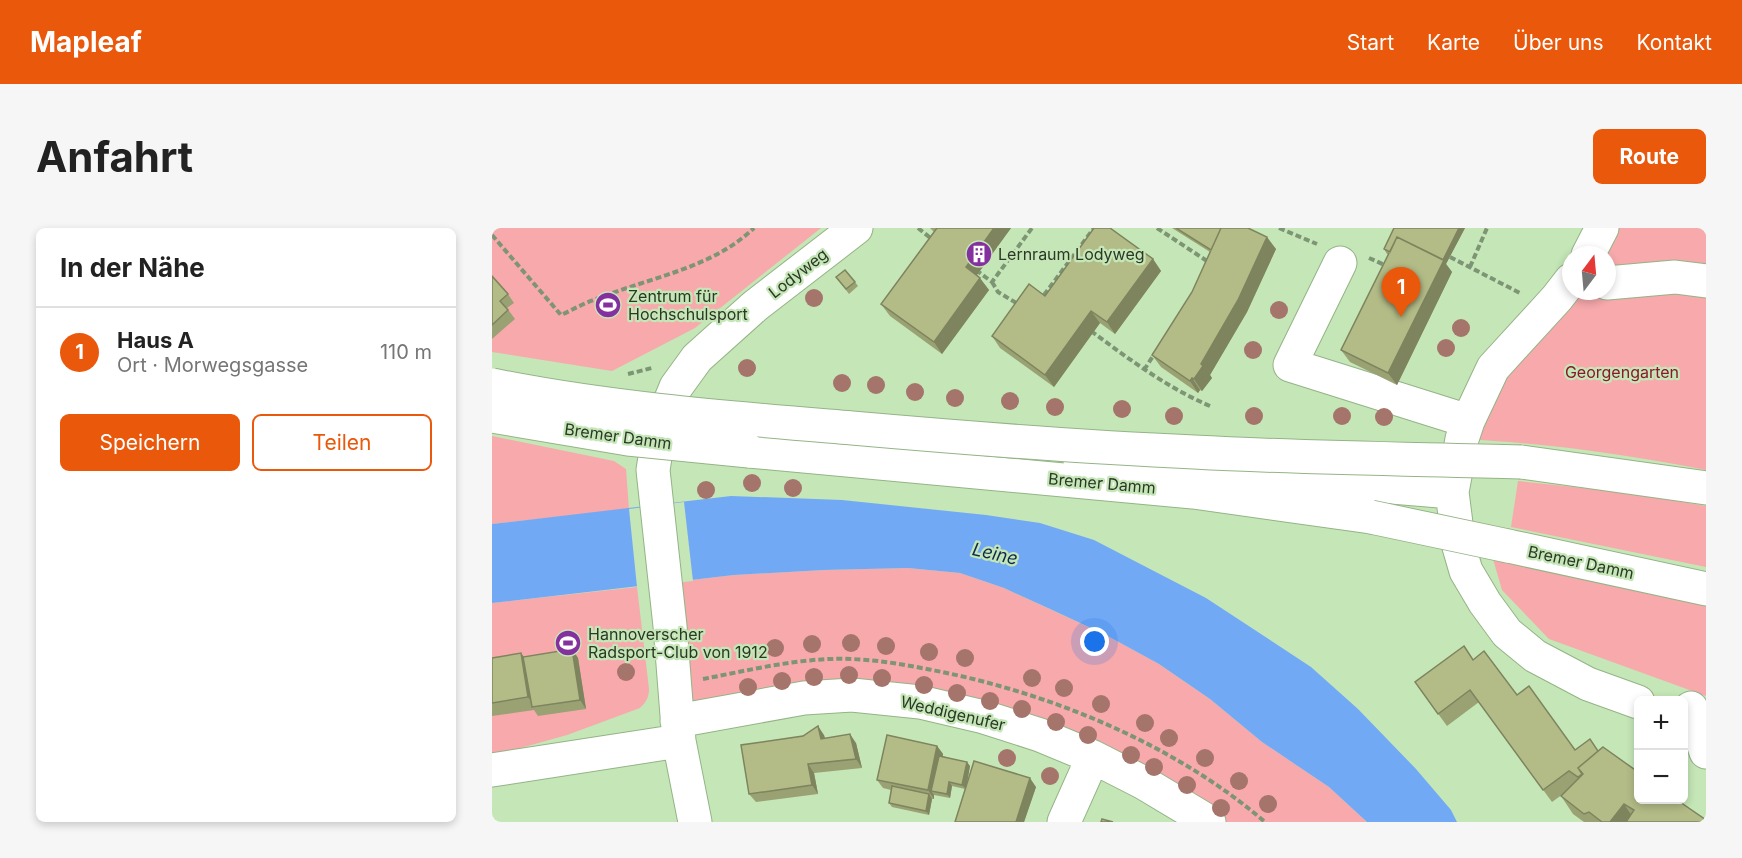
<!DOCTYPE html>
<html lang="de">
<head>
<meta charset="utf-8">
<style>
  body { margin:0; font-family:Inter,sans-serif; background:#f6f6f6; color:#222 }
  .controls { position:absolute; right:18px; bottom:18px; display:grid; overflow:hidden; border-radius:9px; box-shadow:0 3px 9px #0003 }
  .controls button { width:54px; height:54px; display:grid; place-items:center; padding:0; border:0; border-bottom:2px solid #e0e0e0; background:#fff; color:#222; font:30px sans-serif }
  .compass { position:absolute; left:1070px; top:18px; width:54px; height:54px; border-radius:50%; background:#fff; box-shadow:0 3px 9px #0003; rotate:16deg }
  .you { position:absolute; left:603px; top:414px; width:21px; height:21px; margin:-15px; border:4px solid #fff; border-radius:50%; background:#1a73e8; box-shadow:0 0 0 9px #1a73e833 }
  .badge { display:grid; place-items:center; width:39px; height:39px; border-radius:50%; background:#ea580c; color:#fff; font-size:20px; font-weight:700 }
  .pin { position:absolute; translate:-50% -50px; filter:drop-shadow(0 2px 3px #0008) }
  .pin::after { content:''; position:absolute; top:32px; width:21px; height:18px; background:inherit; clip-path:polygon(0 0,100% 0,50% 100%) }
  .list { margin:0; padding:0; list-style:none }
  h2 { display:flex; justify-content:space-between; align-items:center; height:78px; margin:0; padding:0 24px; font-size:26px }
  h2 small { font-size:20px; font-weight:400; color:#767676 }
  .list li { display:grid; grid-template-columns:39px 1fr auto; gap:18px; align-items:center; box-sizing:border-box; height:90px; padding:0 24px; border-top:2px solid #e0e0e0 }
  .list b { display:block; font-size:22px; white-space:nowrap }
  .list p { margin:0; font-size:20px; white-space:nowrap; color:#767676 }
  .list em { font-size:20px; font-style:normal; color:#767676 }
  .actions { display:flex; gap:12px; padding:18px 24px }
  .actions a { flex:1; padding:14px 0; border:2px solid #ea580c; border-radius:9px; text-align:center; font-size:21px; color:#ea580c }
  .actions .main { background:#ea580c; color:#fff }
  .map { position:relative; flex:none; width:1214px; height:594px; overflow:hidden; border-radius:9px }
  header { display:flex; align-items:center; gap:36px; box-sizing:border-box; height:84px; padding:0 30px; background:#ea580c; color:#fff }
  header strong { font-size:28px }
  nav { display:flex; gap:33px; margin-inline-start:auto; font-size:21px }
  .intro { display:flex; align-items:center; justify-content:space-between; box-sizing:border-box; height:144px; padding:0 36px }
  h1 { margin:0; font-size:42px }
  .button { padding:15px 27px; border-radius:9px; background:#ea580c; color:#fff; font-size:21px; font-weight:700 }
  main { display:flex; gap:36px; padding:0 36px }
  aside { flex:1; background:#fff; border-radius:9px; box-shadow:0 3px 9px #0003 }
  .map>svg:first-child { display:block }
</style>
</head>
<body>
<header>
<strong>Mapleaf</strong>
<nav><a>Start</a><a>Karte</a><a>Über uns</a><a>Kontakt</a></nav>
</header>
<div class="intro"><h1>Anfahrt</h1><a class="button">Route</a></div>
<main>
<aside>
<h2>In der Nähe<small></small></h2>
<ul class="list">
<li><span class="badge">1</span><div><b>Haus A</b><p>Ort · Morwegsgasse</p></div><em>110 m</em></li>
</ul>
<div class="actions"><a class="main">Speichern</a><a>Teilen</a></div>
</aside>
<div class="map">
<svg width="1214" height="594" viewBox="0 0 1214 594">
  <rect width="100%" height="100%" fill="#c5e6b7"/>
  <path fill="#f7a9ac" d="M0,0h329l-126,100 -83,43 -120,-19z
    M1110,0h104v242c-82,-16 -161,-27 -244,-31l6,-18 103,-130h36v-36h-19z
    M0,208l122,25 12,8 3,40 -137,15z
    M1026,253l103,11 85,14v61l-195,-40z
    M1001,331l213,44v93l-157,-57 -47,-49z
    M416,340l52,5 44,15 100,46 55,30 51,35 52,43 67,45 38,35h-158l-289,-120 -243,19 -11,-138 68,-8 91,-5z
    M145,359l12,102c0,8 -3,13 -9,19l-73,27 -75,21v-153z"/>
  <path fill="#72a9f5" d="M239,268l111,4 144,15 54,8 54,17 112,58 105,69 47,42 58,60 35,41 6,12h-90l-38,-35 -67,-45 -52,-43 -51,-35 -55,-30 -54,-25 -46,-21 -44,-15 -52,-5 -84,2 -90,5 -242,28v-79z"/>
  <path fill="#c5e6b7" d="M192,274l9,79 -56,6 -8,-78z"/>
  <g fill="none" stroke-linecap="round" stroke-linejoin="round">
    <defs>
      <path id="minor" d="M1096,27l14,-27
        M848,35l-50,102 178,56
        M1079,52l-14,18 -64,70 -25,53 -6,18 -10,53 7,55 7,24 19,32 22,30 28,23 53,28 50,18
        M1115,55l68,-6 31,4
        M588,233l372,31
        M1199,480l15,44
        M185,493l127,-23 48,-3 68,7 64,15 56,18 53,22 51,26 65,39
        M0,542l187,-29
        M203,594l-16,-81 -9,-115 -17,-156 7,-44 16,-39 21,-29 58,-52 101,-78
        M572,594l29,-65"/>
      <path id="major" d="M257,223l444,41 178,25
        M1029,234l185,26
        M1016,318l198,43"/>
    </defs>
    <use href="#minor" stroke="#94b486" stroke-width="35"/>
    <use href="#major" stroke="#94b486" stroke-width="35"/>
    <path stroke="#7d9574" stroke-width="4" stroke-dasharray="6 3" stroke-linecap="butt" d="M426,0l15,12
      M665,0l50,33 -1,2
      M787,0l38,16
      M0,7l69,80c13,-6 25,-13 38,-17 53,-21 113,-30 155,-70
      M958,29l70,36
      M877,30l18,8
      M978,39l17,-39
      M484,42l16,12 40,-54
      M500,54l6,10 20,12
      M552,67l50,-67
      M599,103c38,28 75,56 119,75
      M652,142l11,-17
      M136,146l24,-6
      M211,451c48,-9 98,-22 148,-20 31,1 61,7 91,13 113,23 235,74 323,150"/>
    <use href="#minor" stroke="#fff" stroke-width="33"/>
    <use href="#major" stroke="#fff" stroke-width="33"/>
    <defs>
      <path id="major-bridge" d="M0,157c119,24 240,33 360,43 114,10 228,19 342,24 109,6 218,7 327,10
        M0,188l136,23 121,12
        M879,289l137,29"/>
    </defs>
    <use href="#major-bridge" stroke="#94b486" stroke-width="35" stroke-linecap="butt"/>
    <use href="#major-bridge" stroke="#fff" stroke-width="33"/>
  </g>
  <g fill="#a5746b">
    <circle cx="322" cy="70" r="9"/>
    <circle cx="787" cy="82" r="9"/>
    <circle cx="969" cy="100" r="9"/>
    <circle cx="954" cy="120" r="9"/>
    <circle cx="761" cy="122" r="9"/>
    <circle cx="255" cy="140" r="9"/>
    <circle cx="350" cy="155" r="9"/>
    <circle cx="384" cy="157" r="9"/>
    <circle cx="423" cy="164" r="9"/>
    <circle cx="463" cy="170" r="9"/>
    <circle cx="518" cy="173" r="9"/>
    <circle cx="563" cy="179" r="9"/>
    <circle cx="630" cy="181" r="9"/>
    <circle cx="682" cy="188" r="9"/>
    <circle cx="762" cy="188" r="9"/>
    <circle cx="850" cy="188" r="9"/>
    <circle cx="892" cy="189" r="9"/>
    <circle cx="260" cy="255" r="9"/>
    <circle cx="301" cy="260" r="9"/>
    <circle cx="214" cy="262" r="9"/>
    <circle cx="359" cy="415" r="9"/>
    <circle cx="320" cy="416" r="9"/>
    <circle cx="394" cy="418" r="9"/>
    <circle cx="283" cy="420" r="9"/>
    <circle cx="437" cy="424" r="9"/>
    <circle cx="473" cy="430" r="9"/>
    <circle cx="134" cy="444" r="9"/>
    <circle cx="357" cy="447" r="9"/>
    <circle cx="322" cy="449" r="9"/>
    <circle cx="390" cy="450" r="9"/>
    <circle cx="540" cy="450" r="9"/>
    <circle cx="290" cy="453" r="9"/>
    <circle cx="432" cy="457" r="9"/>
    <circle cx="256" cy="459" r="9"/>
    <circle cx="572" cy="460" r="9"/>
    <circle cx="465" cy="465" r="9"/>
    <circle cx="498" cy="473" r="9"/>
    <circle cx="609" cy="476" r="9"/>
    <circle cx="530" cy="481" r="9"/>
    <circle cx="564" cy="494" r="9"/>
    <circle cx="653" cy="495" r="9"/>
    <circle cx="596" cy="507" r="9"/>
    <circle cx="677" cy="510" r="9"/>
    <circle cx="639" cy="527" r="9"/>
    <circle cx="515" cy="530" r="9"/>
    <circle cx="713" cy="530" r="9"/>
    <circle cx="662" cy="539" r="9"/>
    <circle cx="558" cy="548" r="9"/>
    <circle cx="747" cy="553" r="9"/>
    <circle cx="695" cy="557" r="9"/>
    <circle cx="776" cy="576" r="9"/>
    <circle cx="729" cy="580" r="9"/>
  </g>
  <path fill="#9aa274" d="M438,0h81l-34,47 12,15 -47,64 -52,-38 -9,-12 53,-72z
    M680,0h76l28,21 -29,63 -37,63 2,3 -10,13 -2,-1 -2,3 -37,-26 -9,-12 40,-63 18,-40z
    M902,0h71l-19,36 6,8 -55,113 -47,-23 -9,-12 48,-96h-2l-3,-5z
    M661,31l8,12 -46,63 -15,-11 -46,64 -54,-39 -8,-12 53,-40z
    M0,48l16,18 6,9 -7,5 8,11 -23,20z
    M344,49l19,5 3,4 -9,8z
    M80,421l6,9 8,51 -48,7 -4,-6 -42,6v-58l31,-1z
    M981,432l44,35 58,55 24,1 107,71h-122l-11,-8 -12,-18 2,-2 -11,8 -73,-100 -32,24 -32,-44z
    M332,507l1,3 31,5 6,25 -48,5 4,21 -62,8 -7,-8z
    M445,518l6,8v2l27,10 -4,22 70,-1 -12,35h-69l10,-33 -13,-3 -2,12 -16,-3v4h-2l-3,16 -37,-8 -3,-4 2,-13 -8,-2 -6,-8z"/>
  <path fill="#7d845e" d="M502,0h17l-37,51 -8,-12z
    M967,0h6l-19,36 6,8 -55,113 -9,-12z
    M775,9l9,12 -29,63 -37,63 2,3 -10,13 -8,-12z
    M661,31l8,12 -46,63 -8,-12z
    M488,50l9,12 -47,64 -8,-12z
    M599,83l9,12 -46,64 -9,-12z
    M700,150l8,12 -2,3 -8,-12z
    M80,421l6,9 8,51 -6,-9z
    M29,425l9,12 5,42 -7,-10z
    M326,498l6,9 3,13 -6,-9z
    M358,506l6,9 6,25 -6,-9z
    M445,518l6,8 -8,38 -4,-1 3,4v4l-6,-9z
    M475,534l3,4 -4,23 -4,-4z
    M316,536l6,9 4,21 -6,-9z
    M538,550l6,9 -12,35h-8z
    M457,554l3,4 -2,12 -3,-4z
    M437,566l3,5 -3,16 -3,-4z
    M1132,576l12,18h-26z"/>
  <path fill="#b3bc87" stroke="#7d845e" stroke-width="1.5" d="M445,0h57l-28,39 14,11 -46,64 -53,-38z
    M602,0h16l43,31 -46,63 -16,-11 -46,64 -53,-39 37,-52 16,12z
    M684,0h45l-10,22z
    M729,0h27l19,9 -29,63 -37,64 2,2 -9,13 -2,-1 -2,3 -38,-26 40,-63z
    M902,0h65l-16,32 -46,-23 -7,15 -6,-3z
    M905,9l47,23 -56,113 -47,-23z
    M353,42l10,12 -9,7 -10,-12z
    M0,48l16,18 -8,7 8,9 -16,15z
    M972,418l9,14 11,-9 33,44 12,-9 46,64 15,-11 8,12 -20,17 4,6 -4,3 -9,-6 -26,19 -73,-100 -32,24 -23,-32z
    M80,421l8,51 -48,7 -9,-50z
    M29,425l7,44 -36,6v-45z
    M326,498l3,13 29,-5 6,25 -48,5 4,21 -63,9 -8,-49 62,-9z
    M395,507l50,11 -9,44 -51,-10z
    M1111,519l35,25v28h39l29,20v2h-80l8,-12 -10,-6 -14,18h-8l-13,-10 -5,2 -23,-18 22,-22 -5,-6z
    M447,528l28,6 -5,23 -13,-3 -2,12 -16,-3z
    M482,533l56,17 -14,44h-61z
    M400,558l37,8 -3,17 -37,-8z
    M610,591l11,3h-12z"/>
  <defs>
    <symbol id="building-disc" viewBox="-11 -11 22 22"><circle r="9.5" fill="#84309f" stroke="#c5e6b7"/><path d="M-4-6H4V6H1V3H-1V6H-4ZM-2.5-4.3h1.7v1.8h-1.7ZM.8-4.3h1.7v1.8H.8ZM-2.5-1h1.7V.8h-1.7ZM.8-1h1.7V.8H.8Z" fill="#fff"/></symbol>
    <symbol id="stadium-disc" viewBox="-11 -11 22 22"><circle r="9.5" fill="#84309f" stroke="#c5e6b7"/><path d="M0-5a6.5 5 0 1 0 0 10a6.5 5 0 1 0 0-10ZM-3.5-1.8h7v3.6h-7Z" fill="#fff"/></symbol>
  </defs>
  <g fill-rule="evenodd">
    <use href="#building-disc" x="472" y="11" width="30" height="30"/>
    <use href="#stadium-disc" x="101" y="62" width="30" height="30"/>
    <use href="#stadium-disc" x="61" y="400" width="30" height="30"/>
  </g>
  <g text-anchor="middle" stroke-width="4.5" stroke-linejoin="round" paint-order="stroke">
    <g font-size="16" fill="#2b3826" stroke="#c5e6b7" text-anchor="start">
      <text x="506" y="32">Lernraum Lodyweg</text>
      <text x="136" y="74">Zentrum für<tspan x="136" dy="18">Hochschulsport</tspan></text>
      <text x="96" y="412">Hannoverscher<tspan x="96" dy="18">Radsport-Club von 1912</tspan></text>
    </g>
    <g font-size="16" fill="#2b3826" stroke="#c5e6b7">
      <text transform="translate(306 45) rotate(-38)" y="6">Lodyweg</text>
      <text transform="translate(126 208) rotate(8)" y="6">Bremer Damm</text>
      <text transform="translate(610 255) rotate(5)" y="6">Bremer Damm</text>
      <text transform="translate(1089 334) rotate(12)" y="6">Bremer Damm</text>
      <text transform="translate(461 485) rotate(13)" y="6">Weddigenufer</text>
    </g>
    <g font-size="16" fill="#8b162d" stroke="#c5e6b7">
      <text x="1130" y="150">Georgengarten</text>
    </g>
    <g font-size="18" font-style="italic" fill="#0e2a4f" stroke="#c5e6b7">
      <text transform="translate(503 326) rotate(13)" y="6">Leine</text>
    </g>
  </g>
</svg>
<div class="controls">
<button>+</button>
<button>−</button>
</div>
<svg class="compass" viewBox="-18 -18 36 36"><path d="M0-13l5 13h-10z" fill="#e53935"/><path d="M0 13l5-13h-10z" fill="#767676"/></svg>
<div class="you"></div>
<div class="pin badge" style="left:909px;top:89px">1</div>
</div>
</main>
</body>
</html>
